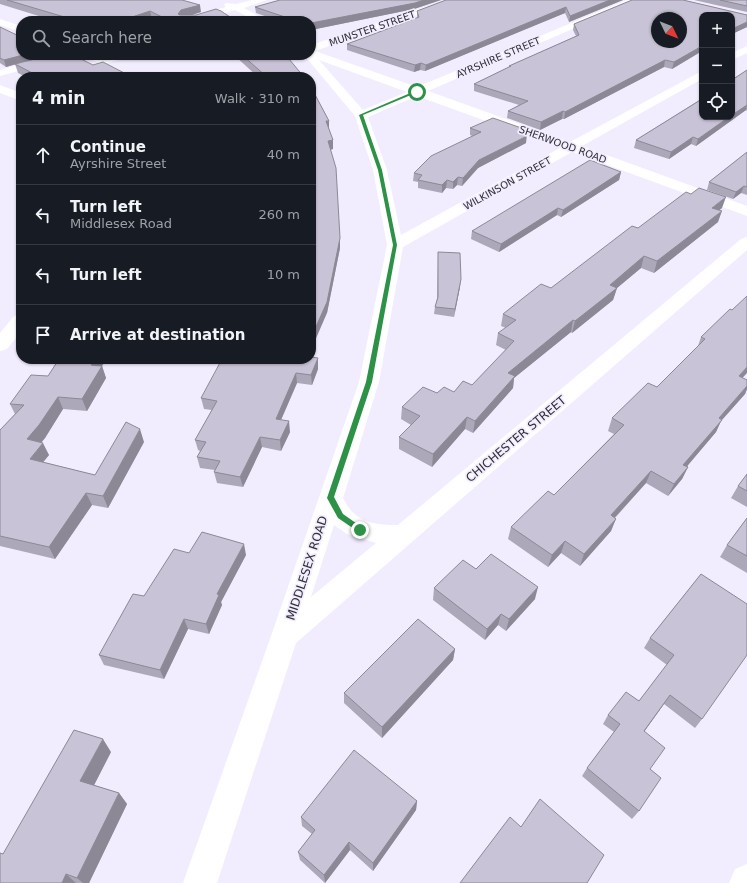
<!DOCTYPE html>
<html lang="en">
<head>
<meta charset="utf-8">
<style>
  body { margin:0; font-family:"DejaVu Sans",sans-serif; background:#242831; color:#f1f3f6 }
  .controls { position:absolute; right:12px; top:12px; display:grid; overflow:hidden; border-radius:8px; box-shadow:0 1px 3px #0004 }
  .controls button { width:36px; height:36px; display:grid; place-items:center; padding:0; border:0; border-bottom:1px solid #363941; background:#171b24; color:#f1f3f6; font:20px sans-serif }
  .compass { position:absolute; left:651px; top:12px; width:36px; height:36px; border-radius:50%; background:#171b24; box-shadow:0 1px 3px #0004; rotate:133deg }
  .stop { position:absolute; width:12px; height:12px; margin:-9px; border:3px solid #2d9247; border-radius:50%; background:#fff }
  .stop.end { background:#2d9247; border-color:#fff; box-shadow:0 1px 4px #0008 }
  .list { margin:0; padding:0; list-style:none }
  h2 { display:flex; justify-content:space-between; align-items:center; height:52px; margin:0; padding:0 16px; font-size:17px }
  h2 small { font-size:13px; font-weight:400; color:#9ea1a6 }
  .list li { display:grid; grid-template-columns:26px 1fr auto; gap:12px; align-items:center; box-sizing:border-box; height:60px; padding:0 16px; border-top:1px solid #363941 }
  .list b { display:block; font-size:15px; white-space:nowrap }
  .list p { margin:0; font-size:13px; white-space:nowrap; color:#9ea1a6 }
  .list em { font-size:13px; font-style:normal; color:#9ea1a6 }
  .icon { flex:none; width:22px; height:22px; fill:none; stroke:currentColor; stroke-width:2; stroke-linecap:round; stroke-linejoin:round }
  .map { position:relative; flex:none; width:747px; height:883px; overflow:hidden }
  .search { position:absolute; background:#171b24; box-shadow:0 1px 3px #0004; left:16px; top:16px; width:300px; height:44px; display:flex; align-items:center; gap:10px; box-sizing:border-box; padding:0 14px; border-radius:16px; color:#9ea1a6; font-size:15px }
  .panel { position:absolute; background:#171b24; box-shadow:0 1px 3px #0004; left:16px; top:72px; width:300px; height:292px; border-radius:16px }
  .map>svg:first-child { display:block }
</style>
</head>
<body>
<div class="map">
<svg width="747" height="883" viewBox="0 0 747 883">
  <rect width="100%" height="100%" fill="#f2edfe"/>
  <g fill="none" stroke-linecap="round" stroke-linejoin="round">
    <path fill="#fff" fill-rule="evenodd" d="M252,0h15l-23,8 23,13h-12l-20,-11 -38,11h-16l2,-2 43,-12 -2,-2 2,-2 10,1z
      M446,0h14l-145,51 102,36 210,-87h13l-212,91 142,51 132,-71v8l-120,67 165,60v10l-175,-64 -169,95 -24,135 -36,116c12,24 29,27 55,27l343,-286 6,-2v13l-451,393 -79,240h-34l88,-247 88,-254 28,-137 -14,-75 -18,-54 -51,-61h7v-10zM319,60l88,32 -44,18zM417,96l143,52 -159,87 -14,-65 -19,-53zM334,525l13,9 29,9 -65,54z
      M0,19l21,7v6l-21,-7z
      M747,46v7l-15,7v-7z
      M54,55h17l-1,2 -70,19v-6z
      M81,55h15l8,3 9,-3h18l-1,2 -27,7 -21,-7z
      M0,85l21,8v8l-21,-8z
      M21,314v18l-14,17 -7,2v-18l14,-17z
      M747,864v19h-18l6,-14z"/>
  </g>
  <path fill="#ada8b9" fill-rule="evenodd" d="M0,0h182l19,12 -10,3 45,6h-80l-4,-2 -7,2h-90l-55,-17z
    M280,0h161l-27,9 -103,21v-9h-32l-23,-8 -1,-6z
    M446,0h177l-54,22 -4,-9 -140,58 -5,-1 -6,2 -67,-22v-6l70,-26v-7z
    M632,0h51l64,15v12l-15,7v-19h-30v36l-30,18 -8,-2 -100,52h-2l-22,11 -33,-12 1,-7 11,-6 -45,-14v-7l35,-17v-1l67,-30 -3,-6 1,-6zM657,18h24v24h-24z
    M694,0h53v12z
    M0,27l21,28h26l-41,12 -6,-4z
    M229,55h55l20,22h-46l-24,-22 -4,1z
    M15,64l78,1 39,12h-106l-8,-4z
    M747,70v41l-1,-1 -50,36 -5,-2 -22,15 -35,-11 2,-8z
    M311,87l18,34v9l4,10v9l-3,1 10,98 -13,65 -15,-126 -1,-5z
    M470,128l57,2 -1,13 -48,25 -16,18 -5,-1 -4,4 -7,-1 -4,5 -24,-5v-6l-5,-1 1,-8 58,-37 -2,-1z
    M747,152v43l-6,-2 -8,6 -26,-9 2,-8z
    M621,172l-2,8 -58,37 -4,-2 -58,37 -28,-13 1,-8z
    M722,208l-3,2 -1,12 -64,51 -13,-5 -24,20 -4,12 -41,33 -1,-1 -57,46 -1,10 -40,45 -8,-4 -33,38 -33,-18v-12l12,-12 -10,-6 1,-12 35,-14 17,-1 18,-7 34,-35 -10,-5 2,-12 8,-5 -5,-2 2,-12 48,-26 87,-60z
    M438,252l22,35 -6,30 -20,-3 1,-7 2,-8z
    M732,310l11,68 4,2v9l-2,5 -24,27 -5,11 -29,34 1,1 -6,12 -14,17 -22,-13 -31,35 -4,13 -31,35 -19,-13 -13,14 -40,-28 3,-12 43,-32 60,-61 -6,-3 4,-13 45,-31 41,-41 3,-9z
    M318,358v11l-6,16 -15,-2 -16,37 9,12 -9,19 -19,-4 -19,40 -26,-4 -3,-11 1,-2 -15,-2 -3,-11 3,-6 -2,-1 -3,-10 17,-30 -8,-1 -3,-11z
    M102,366l4,12 -19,33 -24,-2 -18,29 -4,5 8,12 -6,7 52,13 49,-33 -36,66 -16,-3 -37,54 -55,-13v-116l15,-16 -5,-10 38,-28z
    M747,474v33l-16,-9 7,-12z
    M747,518v55l-27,-16 7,-12z
    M189,553l57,2 -25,47 1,3 -13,29 -21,-5 -24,50 -60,-14 -5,-10 45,-59z
    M476,569l59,30 -29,32 -8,-6 -13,15 -52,-40 1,-12z
    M701,574l1,145 -7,9 -31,-24 -20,28 6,37 -11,42 -7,8 -50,-43 5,-8 27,-36 -11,-8 5,-9 31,-14 28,-36 -23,-17 6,-10z
    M455,649l-2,11 -71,78 -38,-35v-10z
    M111,752l-17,33 25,8 8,11 -38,79h-89l3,-29z
    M417,801l-1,9 -43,61 -23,-21 -25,33 -25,-23 -2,-8 14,-18 -10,-8 -1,-9z"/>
  <path fill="#8d8896" d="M424,0h17l-27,9 -103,21v-7z
    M610,0h13l-54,22 1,-6z
    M200,5l1,7 -18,6 -5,-4 3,-4z
    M566,7l-1,6 -140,58 1,-6z
    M150,11l2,8 -7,2h-25z
    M747,22v5l-15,7v-5z
    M702,46v5l-30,18 2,-7z
    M23,55h24l-41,12 -2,-7z
    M665,60l-1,7 -100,52 1,-7z
    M421,63l-1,7 -6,2 1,-7z
    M63,74l1,3h-15z
    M747,105l-1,5 -50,36 2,-7 31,-22h3v-2z
    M563,111l-1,8 -22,11 1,-8z
    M326,121h3v9h-3z
    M527,130l-1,13 -48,25 -16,18 1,-8 16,-18 41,-27z
    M693,137l-2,7 -22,15 2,-7z
    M333,140v9l-5,1v-9z
    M621,172l-2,8 -58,37 2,-7z
    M458,177l-1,8 -4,4v-7z
    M447,180l-1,8 -4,5v-8z
    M744,186l-3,7 -8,6 3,-7z
    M726,197l-4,11 -14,11 4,-11z
    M558,208l-1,7 -58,37 2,-8z
    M722,211l-4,11 -64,51 3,-12z
    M340,238v10l-13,65 -16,37v-12z
    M644,256l-3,12 -24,20 -4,12 -41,33 3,-12 35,-36z
    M461,279l-1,8 -6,30 1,-8z
    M573,320l-2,12 -57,46 -1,10 -40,45 2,-12 33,-48z
    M318,358v11l-6,16 -1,-10z
    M95,359h12l-5,7 4,12 -19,33 -5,-12 9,-34z
    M747,367v6l-14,15 6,-12z
    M296,373l1,10 -20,46 -1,-10z
    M747,386v3l-2,5 -24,27 -5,11 -38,45 5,-12 36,-47z
    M58,397l5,12 -18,29 -12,14 -6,-13z
    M467,417l-2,12 -33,38 1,-13z
    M289,421l1,11 -9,19 -1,-11z
    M140,429l4,13 -36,66 -5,-12z
    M260,437l2,10 -19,40 -3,-10z
    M43,443l6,12 -13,16 -6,-12z
    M688,467l-6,12 -14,17 6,-12z
    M651,471l-5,12 -40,44 5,-12z
    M86,493l6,12 -37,54 -6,-12z
    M616,519l-5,12 -31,35 4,-12z
    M565,541l-4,12 -13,14 4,-12z
    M244,544l2,11 -25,47 1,3 -13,29 -3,-10 11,-30z
    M538,587l-3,12 -29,32 3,-12z
    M501,614l-3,11 -13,15 2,-11z
    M184,619l4,10 -24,50 -4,-9z
    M455,649l-2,11 -71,78v-11z
    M670,695l-6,9 -26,36 6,-9z
    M103,739l8,13 -21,41 -10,-12z
    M119,793l8,11 -38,79h-6l-6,-5z
    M417,801l-1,9 -43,61v-8z
    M349,842l1,8 -25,33 -1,-8z
    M66,874l10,9h-14z"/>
  <path fill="#c9c3d7" stroke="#8d8896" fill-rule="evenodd" d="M7,0h175l18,5 -19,5 -3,4 2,1h16l20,-6 5,2 15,10h-66l-20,-10 -30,10h-42z
    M280,0h144l-9,3 -104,20v-2h-14l-42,-14z
    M446,0h164l-40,16 -4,-9 -140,58 -5,-2 -6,2 -68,-21 72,-27 -2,-6z
    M632,0h51l64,15v7l-15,7v-14h-30v31l-28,16 -9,-2 -100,52 -2,-1 -22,11 -33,-11 20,-10 -54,-17 37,-18h-2l70,-31 -5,-11zM657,18h24v24h-24z
    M720,0h27v6z
    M0,27l21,10v18h2l-19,5 -4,-2z
    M51,55h9l2,1 3,-1h8l20,10 10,-3 29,15h-64l-5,-3 -14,3h-5l-3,-2 -3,1 -23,-12z
    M242,55h42l5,4 15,18h-37z
    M747,70v35l-15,10v-35z
    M311,87l18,34h-3l7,19 -5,1 8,27 4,70 -13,64 -16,36v-151h3l-3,-12z
    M702,99v18h27l-31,22 -5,-2 -22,15 -35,-12z
    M493,118l34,12 -7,3 7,3 -48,24 -16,18 -5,-1 -5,5 -6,-2 -5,5 -24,-5 4,-5 -8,-2 17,-17 50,-24 -11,-4z
    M747,152v35l-3,-1 -8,6 -27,-10z
    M590,160l31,12 -58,38 -5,-2 -57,36 -29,-13z
    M699,188l27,9 -14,11 10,3 -65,50 -13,-5 -34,29 7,3 -42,33 -2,-1 -65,53 7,3 -40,45 -8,-4 -34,37 -34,-17 21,-21 -18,-9 21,-20 14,6 7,-6 10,5 9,-11 9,4 42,-44 -16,-8 18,-13 -13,-6 38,-30 10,4 81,-62 6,2 48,-36 5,2z
    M438,252l22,1 1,26 -6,30 -20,-2 3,-10z
    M747,296v71l-8,9 8,4v6l-28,32 3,2 -39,45 5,2 -14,17 -23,-13 -40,44 5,4 -32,35 -19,-13 -13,14 -41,-28 37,-36 6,4 70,-70 -12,-7 36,-35 9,4 48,-48 -4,-2 29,-28 2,1z
    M311,357l7,1 -7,17 -15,-2 -20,46 13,2 -9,19 -20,-3 -20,40 -26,-5 6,-11 -23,-4 9,-15 -11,-2 22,-39 -16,-3 21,-39h89z
    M59,359h36l-4,6 11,1 -20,33 -24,-2 -19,28 -12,14 16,4 -13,16 65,16 31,-53 14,7 -37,67 -17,-3 -37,54 -49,-11v-106l24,-25 -14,-1 21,-29 17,1z
    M747,474v17l-9,-5z
    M747,518v38l-20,-11z
    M202,532l42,12 -27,50 2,1 -13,29 -22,-5 -24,51 -61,-15 34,-61 11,2 30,-47 15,4z
    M491,554l47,33 -29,32 -8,-5 -14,15 -53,-41 29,-28 13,9z
    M701,574l46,30v51l-45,64 -32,-24 -26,36 21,17 -15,21 11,9 -22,33 -52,-43 33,-44 -12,-9 18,-23 13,9 35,-46 -24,-17z
    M418,619l37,30 -73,78 -38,-34z
    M74,730l29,9 -23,42 39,12 -42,85 -11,-4 -4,9h-62v-30l3,1z
    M354,750l63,51 -44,62 -24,-21 -25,33 -26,-23 17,-22 -14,-13z
    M540,799l64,56 -17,28h-127l50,-66 11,10z"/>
  <path fill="#2d9247" d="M415,91l3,1 -55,23 19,55 15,75 -25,137 -38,115 9,17 20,14 1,2 -4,3 -22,-15 -11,-20 39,-116 27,-137 -15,-75 -19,-55z"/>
  <g text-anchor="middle" stroke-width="3.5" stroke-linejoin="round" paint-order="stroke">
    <g font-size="10" fill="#302e36" stroke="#f2edfe">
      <text transform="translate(372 28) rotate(-19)" y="4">MUNSTER STREET</text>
      <text transform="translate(498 57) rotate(-23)" y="4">AYRSHIRE STREET</text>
      <text transform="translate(563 144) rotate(20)" y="4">SHERWOOD ROAD</text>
      <text transform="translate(507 183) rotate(-29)" y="4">WILKINSON STREET</text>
    </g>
    <g font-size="12" fill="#302e36" stroke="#f2edfe">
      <text transform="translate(516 439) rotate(-40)" y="4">CHICHESTER STREET</text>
      <text transform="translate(307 568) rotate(-72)" y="4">MIDDLESEX ROAD</text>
    </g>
  </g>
</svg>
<div class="controls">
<button>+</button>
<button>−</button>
<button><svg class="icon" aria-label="locate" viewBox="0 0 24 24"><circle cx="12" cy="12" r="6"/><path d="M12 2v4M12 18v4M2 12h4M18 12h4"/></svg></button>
</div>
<svg class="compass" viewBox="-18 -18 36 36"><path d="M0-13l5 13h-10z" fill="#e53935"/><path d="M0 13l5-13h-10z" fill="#9ea1a6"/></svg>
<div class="stop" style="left:417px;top:92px"></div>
<div class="stop end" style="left:360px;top:530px"></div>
<div class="search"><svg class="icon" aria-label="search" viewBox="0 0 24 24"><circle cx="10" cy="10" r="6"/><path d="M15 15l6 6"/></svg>Search here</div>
<section class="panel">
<h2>4 min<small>Walk · 310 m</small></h2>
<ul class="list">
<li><svg class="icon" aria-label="ahead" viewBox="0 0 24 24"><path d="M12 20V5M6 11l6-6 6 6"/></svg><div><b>Continue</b><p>Ayrshire Street</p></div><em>40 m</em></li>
<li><svg class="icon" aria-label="left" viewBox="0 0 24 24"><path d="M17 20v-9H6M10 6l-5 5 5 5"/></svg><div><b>Turn left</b><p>Middlesex Road</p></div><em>260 m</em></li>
<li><svg class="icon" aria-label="left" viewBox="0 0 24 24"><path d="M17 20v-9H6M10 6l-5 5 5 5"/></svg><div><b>Turn left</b></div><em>10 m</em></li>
<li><svg class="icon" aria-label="arrive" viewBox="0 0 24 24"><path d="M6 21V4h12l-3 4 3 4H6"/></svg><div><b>Arrive at destination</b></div></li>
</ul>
</section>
</div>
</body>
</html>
